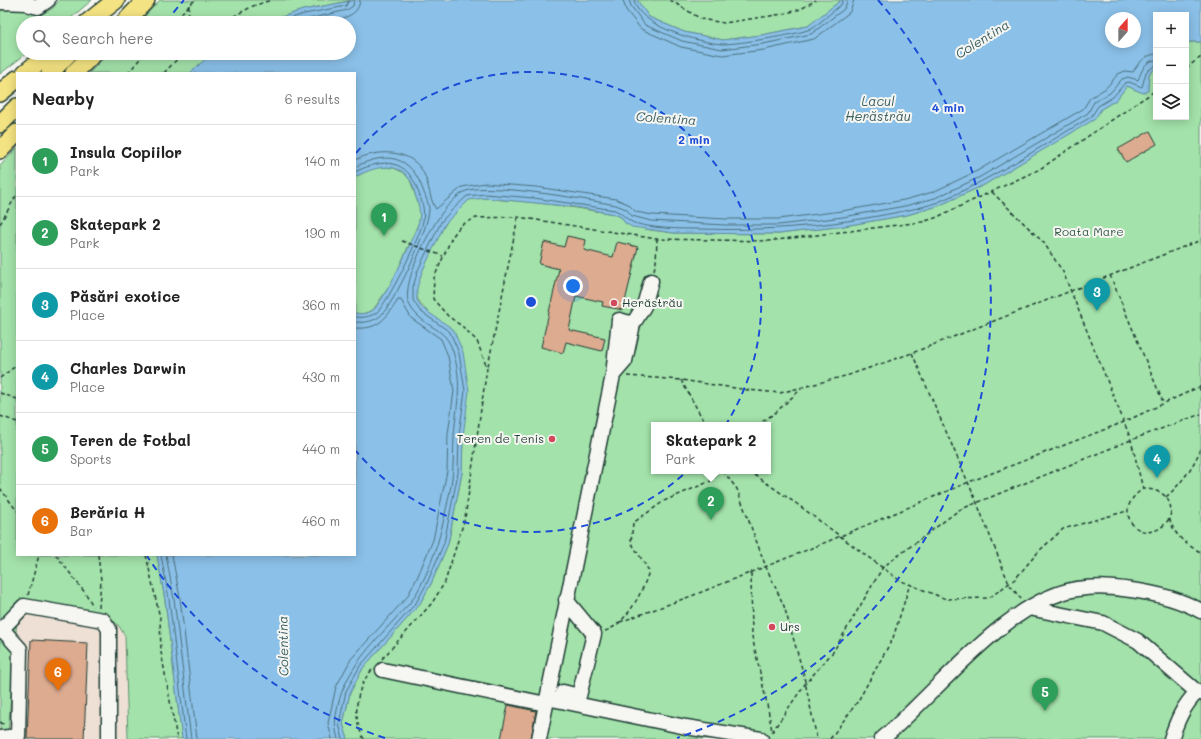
<!DOCTYPE html>
<html lang="en">
<head>
<meta charset="utf-8">
<style>
  body { margin:0; font-family:Mali,sans-serif; background:#f2f2f2; color:#222 }
  .controls { position:absolute; right:12px; top:12px; display:grid; overflow:hidden; border-radius:0px; box-shadow:0 2px 10px #0003 }
  .controls button { width:36px; height:36px; display:grid; place-items:center; padding:0; border:0; border-bottom:1px solid #e0e0e0; background:#fff; color:#222; font:20px sans-serif }
  .compass { position:absolute; left:1105px; top:12px; width:36px; height:36px; border-radius:50%; background:#fff; box-shadow:0 2px 10px #0003; rotate:21deg }
  .you { position:absolute; left:573px; top:286px; width:14px; height:14px; margin:-10px; border:3px solid #fff; border-radius:50%; background:#1a73e8; box-shadow:0 0 0 6px #1a73e833 }
  .badge { display:grid; place-items:center; width:26px; height:26px; border-radius:50%; background:#1a73e8; color:#fff; font-size:13px; font-weight:700 }
  .pin { position:absolute; translate:-50% -33px; filter:drop-shadow(0 1px 2px #0008) }
  .pin::after { content:''; position:absolute; top:21px; width:14px; height:12px; background:inherit; clip-path:polygon(0 0,100% 0,50% 100%) }
  .popup { position:absolute; left:651px; top:422px; width:120px; height:52px; box-sizing:border-box; display:grid; place-content:center; border-radius:0px; background:#fff; filter:drop-shadow(0 1px 3px #0005); font-size:13px; white-space:nowrap; color:#767676 }
  .popup b { font-size:15px; color:#222 }
  .popup::after { content:''; position:absolute; left:50%; top:100%; margin-left:-8px; border:8px solid transparent; border-top-color:#fff }
  .list { margin:0; padding:0; list-style:none }
  h2 { display:flex; justify-content:space-between; align-items:center; height:52px; margin:0; padding:0 16px; font-size:17px }
  h2 small { font-size:13px; font-weight:400; color:#767676 }
  .list li { display:grid; grid-template-columns:26px 1fr auto; gap:12px; align-items:center; box-sizing:border-box; height:72px; padding:0 16px; border-top:1px solid #e0e0e0 }
  .list b { display:block; font-size:15px; white-space:nowrap }
  .list p { margin:0; font-size:13px; white-space:nowrap; color:#767676 }
  .list em { font-size:13px; font-style:normal; color:#767676 }
  .icon { flex:none; width:22px; height:22px; fill:none; stroke:currentColor; stroke-width:2; stroke-linecap:round; stroke-linejoin:round }
  .map { position:relative; flex:none; width:1201px; height:739px; overflow:hidden }
  .search { position:absolute; background:#fff; box-shadow:0 2px 10px #0003; left:16px; top:16px; width:340px; height:44px; display:flex; align-items:center; gap:10px; box-sizing:border-box; padding:0 14px; border-radius:22px; color:#767676; font-size:15px }
  .panel { position:absolute; background:#fff; box-shadow:0 2px 10px #0003; left:16px; top:72px; width:340px; height:484px; border-radius:0px }
  .map>svg:first-child { display:block }
</style>
</head>
<body>
<div class="map">
<svg width="1201" height="739" viewBox="0 0 1201 739">
  <rect width="100%" height="100%" fill="#f6f6f2"/>
  <filter id="ink" filterUnits="userSpaceOnUse"><feTurbulence type="fractalNoise" baseFrequency=".025" numOctaves="2"/><feDisplacementMap in="SourceGraphic" scale="8" xChannelSelector="R" yChannelSelector="G"/><feConvolveMatrix kernelMatrix="1 2 1 2 8 2 1 2 1" color-interpolation-filters="sRGB"/></filter>
  <g filter="url(#ink)">
    <path fill="#eee0d5" d="M17,606l95,13 7,7 6,10 3,103h-128l8,-5z"/>
    <path fill="#a3e2aa" stroke="#61906f" fill-rule="evenodd" d="M59,0h33l-27,23h-42v30h4l-27,21v-64l48,1 5,-3z
      M160,0h195l-52,10 -40,13h-125z
      M637,0h204l-33,26 -47,9 -38,5 -39,-8 -35,-15z
      M1189,42h12v697h-853l-5,-15 7,-31 13,-25 56,-63 12,-21 17,-40 14,-71 1,-37 -30,-120c-21,-16 -20,-26 -9,-49 10,-20 24,-58 45,-67 9,-4 24,-1 34,0 37,2 74,8 111,14l7,3 4,6 25,7 24,3 105,1 65,-8 63,-11 31,-9 46,-21 110,-66 7,-10 15,-9 11,-14 16,7 6,-19 7,-6v49h30v-73zM654,425h114v46h-114z
      M109,53h103l-22,20h-101z
      M17,148v407h140l8,45 17,139h-54l-3,-103 -6,-10 -7,-7 -94,-13 -10,128 -8,2v-570z
      M382,167l12,1 10,5 6,7 10,29 -1,13 -26,59 -20,29 -11,4 -7,-1v-136l15,-8z"/>
    <path fill="#8bc0e8" stroke="#608ca0" fill-rule="evenodd" d="M355,0h282l12,17 35,15 39,8 38,-5 47,-9 33,-26h360v42h-12l-3,2v-29h-30v53l-7,6 -1,17 -5,2 -16,-7 -11,14 -15,9 -6,10 -111,66 -46,21 -31,9 -63,11 -65,8 -105,-1 -42,-6 -7,-4 -4,-6 -7,-3 -38,-7 -91,-9 -16,2 -24,24 -23,48 -5,16v12l5,8 31,21 10,23 6,39 -6,45 -1,37 -14,71 -17,40 -12,21 -56,63 -13,25 -7,31 5,15h-166l-17,-139 -8,-45h198v-242c6,1 13,1 18,-3 10,-7 43,-75 46,-89 2,-10 -1,-18 -4,-27 -1,-5 -2,-10 -5,-14 -13,-21 -38,-12 -55,-3v-104h-165l22,-20h137v-30h-86l40,-13zM1111,18h24v24h-24z"/>
    <g fill="none" stroke-linecap="round" stroke-linejoin="round">
      <path stroke="#4a717c" stroke-width="1" d="M623,0l3,10 15,19 40,18 41,8 42,-5 50,-11 36,-27 4,-12
        M629,0l2,6 14,19 37,16 40,8 41,-5 48,-10 33,-25 4,-9
        M634,0c3,26 66,43 89,44 14,0 74,-9 87,-15 11,-6 21,-17 31,-24l2,-5
        M276,23l28,-9 42,-8 3,-6
        M292,23l55,-13 6,-4 1,-6
        M315,23c15,-3 44,-2 45,-23
        M355,160c22,-11 57,-12 69,14 5,10 6,27 12,35l26,-22 23,-4 51,4 80,12 12,5 8,8 16,3 74,4h52l64,-8 62,-11 29,-8 44,-21 106,-62 7,-11 16,-10 12,-14 7,-3 8,1c5,-9 12,-17 23,-18
        M355,167c31,-16 56,-12 68,23 2,6 6,13 6,20 -1,20 -35,96 -50,107 -7,5 -16,6 -24,5
        M355,172c28,-14 52,-14 63,19 4,10 7,19 5,30 -2,14 -36,84 -47,92 -6,4 -14,5 -21,4
        M161,555l8,44 17,140
        M166,555l8,44 17,140
        M172,555l8,43 17,141
        M332,739l-4,-16 8,-36 15,-28 56,-62 10,-19 16,-38 14,-69 1,-37 6,-43 -6,-35 -7,-17 -30,-21 -10,-18h-3c-12,18 -19,30 -43,28
        M338,739c-4,-14 -3,-19 0,-34 8,-35 33,-60 57,-86 5,-6 13,-13 18,-20 22,-35 30,-74 38,-113 3,-17 2,-33 3,-50 2,-30 9,-50 0,-81 -7,-27 -22,-24 -38,-41 -3,-3 -7,-9 -8,-13 -5,-22 23,-75 37,-92 5,-6 13,-14 21,-18 20,-9 123,9 150,14l10,4 6,7 19,5 74,4h54l64,-8 62,-11 30,-8 45,-21 108,-64 6,-11 16,-9 12,-14 6,-2 10,3c4,-9 6,-19 18,-20
        M343,739l-4,-15 7,-33 14,-25 56,-63 11,-20 17,-40 14,-70 1,-38 6,-44 -6,-38 -9,-21 -30,-21 -7,-11v-13l5,-17 23,-48 10,-11 16,-15 18,-2 49,4 81,12c8,3 11,10 19,13 21,6 45,6 66,6 61,2 118,-2 178,-13 20,-4 41,-7 60,-14 51,-21 105,-57 153,-85l7,-11 15,-9 12,-14 4,-1 13,5 4,-15 10,-7"/>
    </g>
    <path fill="#ddab90" stroke="#1f3d34" d="M1150,131l7,13 -31,18 -8,-13z
      M567,236l19,4 -2,10 29,7 4,-15 21,5 -15,63 -21,-4 1,-4 -27,-6 -7,34 36,8 -3,13 -36,-9 -3,11 -22,-6 18,-78 -20,-5 5,-22 20,5z
      M31,640l57,3 -4,96h-57z
      M508,705l28,6 -5,28h-30z"/>
    <g fill="none" stroke-linecap="round" stroke-linejoin="round">
      <defs>
        <path id="minor" d="M25,0l5,5 8,2 10,-7
          M0,2l27,1
          M633,324l11,-18 7,-25
          M1029,608l74,15 35,18 59,51
          M0,631l24,-25 79,14 6,9v110
          M383,670l163,34
          M563,692l16,4 15,-62 -28,-34
          M547,698l139,29 75,12
          M0,738l18,-2 2,-87 -18,-20
          M539,739l74,-364 6,-55 14,4 -8,37 -12,14
          M882,739c11,-9 21,-19 31,-29 43,-41 103,-111 164,-121 18,-3 36,-2 54,1 23,3 50,10 70,21
          M1171,739c6,-18 12,-33 26,-47l4,1"/>
        <path id="major" d="M87,23l29,-23
          M124,23l22,-23
          M25,73l25,-20
          M50,73l19,-20
          M74,73l20,-20
          M0,93l17,-14
          M0,124l17,-17
          M0,150l17,-17"/>
      </defs>
      <use href="#minor" stroke="#1f3d34" stroke-width="17"/>
      <use href="#major" stroke="#1f3d34" stroke-width="20"/>
      <path stroke="#1f3d34" stroke-width="1.5" stroke-dasharray="4 3" stroke-linecap="butt" d="M670,0l31,19 23,4 59,-9 18,-5 15,-9
        M171,23l24,-23
        M188,23l1,-18
        M221,23l32,-17 18,-6
        M1186,68l15,-11
        M128,73l17,-20
        M164,73l19,-20
        M992,192l52,51 19,29 61,150 7,18 12,49
        M0,224l17,-30
        M402,241l41,15
        M654,270l2,-8 1,-23
        M1110,275l53,127
        M912,353l65,150 32,81 12,15
        M488,366l30,-149
        M627,376l54,4 67,10 32,3 69,-18 63,-22 289,-113
        M0,378l17,-13
        M681,380l25,45
        M1199,387l2,5
        M0,393l17,6
        M0,416l17,6
        M757,425l18,-12 27,-25
        M723,471l14,18 29,78 18,39 19,66 14,67
        M749,471l48,33 102,76 47,19 43,-1 26,-19 24,-28 24,-22 64,-18
        M0,488l17,23
        M1166,497c15,-13 28,-31 35,-49
        M1169,519c-23,33 -63,-6 -26,-30 14,0 27,5 28,22 0,3 -2,6 -1,9 4,15 17,26 31,32
        M56,555l30,39 7,12
        M98,555l3,25 -2,27
        M146,555l14,63 1,34 16,87
        M751,573l1,63 16,73 4,22
        M28,595l11,-40
        M620,622l74,-27 118,-47 157,-66 155,-60 77,-36
        M605,631c22,-7 38,-40 44,-60l-18,-29 2,-19 31,-22 49,-21 6,-9
        M382,659l50,-56 13,-21 20,-64 22,-150 -10,-27 -14,-14 -15,-11 -15,-17 1,-21 18,-41 9,-12 15,-7 42,-1 139,22 111,2 154,-19 13,-4 105,-49 116,-79
        M0,722l5,3
        M772,732l33,-48 28,-32 50,-85 76,-57 172,-70 70,-26
        M364,739c-12,-21 -9,-51 8,-69
        M830,739l28,-38 35,-63 17,-54"/>
      <use href="#minor" stroke="#f6f6f2" stroke-width="14"/>
      <use href="#major" stroke="#f4e382" stroke-width="17"/>
    </g>
  </g>
  <g fill="none" stroke="#1d4ed8" stroke-width="2" stroke-dasharray="7 5">
    <path d="M356 153A230 230 0 1 1 356 451"/>
    <path d="M385 738A460 460 0 0 1 147 556M166 22A460 460 0 0 1 184 0M878 0A460 460 0 0 1 677 738"/>
  </g>
  <g fill="#d1495b" stroke="#f6f6f2" stroke-width="1.5">
    <circle cx="614" cy="303" r="4"/>
    <circle cx="552" cy="439" r="4"/>
    <circle cx="772" cy="627" r="4"/>
  </g>
  <g text-anchor="middle" stroke-width="4" stroke-linejoin="round" paint-order="stroke">
    <g font-size="12" fill="#395e4c" stroke="#f6f6f2">
      <text x="1089" y="236">Roata Mare</text>
    </g>
    <g font-size="12" fill="#1f3d34" stroke="#f6f6f2" text-anchor="start">
      <text x="622" y="307">Herăstrău</text>
      <text x="544" y="443" text-anchor="end">Teren de Tenis</text>
      <text x="780" y="631">Urs</text>
    </g>
    <g font-size="13" font-style="italic" fill="#3a5e61" stroke="#f6f6f2">
      <text transform="translate(982 39) rotate(-32)" y="5">Colentina</text>
      <text x="878" y="106">Lacul<tspan x="878" dy="15">Herăstrău</tspan></text>
      <text transform="translate(666 118) rotate(4)" y="5">Colentina</text>
      <text transform="translate(283 646) rotate(-91)" y="5">Colentina</text>
    </g>
  </g>
  <circle cx="531" cy="302" r="6" fill="#1d4ed8" stroke="#f6f6f2" stroke-width="2"/>
  <g font-size="12" text-anchor="middle" font-weight="bold" fill="#1d4ed8" stroke="#f6f6f2" stroke-width="4" stroke-linejoin="round" paint-order="stroke">
    <text x="948" y="112">4 min</text>
    <text x="694" y="144">2 min</text>
  </g>
</svg>
<div class="controls">
<button>+</button>
<button>−</button>
<button><svg class="icon" aria-label="layers" viewBox="0 0 24 24"><path d="M12 4l9 5-9 5-9-5zM3 14l9 5 9-5"/></svg></button>
</div>
<svg class="compass" viewBox="-18 -18 36 36"><path d="M0-13l5 13h-10z" fill="#e53935"/><path d="M0 13l5-13h-10z" fill="#767676"/></svg>
<div class="you"></div>
<div class="pin badge" style="left:384px;top:236px;background:#2e9e5b">1</div>
<div class="pin badge" style="left:711px;top:520px;background:#2e9e5b">2</div>
<div class="popup"><b>Skatepark 2</b>Park</div>
<div class="pin badge" style="left:1097px;top:311px;background:#0f9aa8">3</div>
<div class="pin badge" style="left:1157px;top:478px;background:#0f9aa8">4</div>
<div class="pin badge" style="left:1045px;top:711px;background:#2e9e5b">5</div>
<div class="pin badge" style="left:58px;top:691px;background:#e8710a">6</div>
<div class="search"><svg class="icon" aria-label="search" viewBox="0 0 24 24"><circle cx="10" cy="10" r="6"/><path d="M15 15l6 6"/></svg>Search here</div>
<section class="panel">
<h2>Nearby<small>6 results</small></h2>
<ul class="list">
<li><span class="badge" style="background:#2e9e5b">1</span><div><b>Insula Copiilor</b><p>Park</p></div><em>140 m</em></li>
<li><span class="badge" style="background:#2e9e5b">2</span><div><b>Skatepark 2</b><p>Park</p></div><em>190 m</em></li>
<li><span class="badge" style="background:#0f9aa8">3</span><div><b>Păsări exotice</b><p>Place</p></div><em>360 m</em></li>
<li><span class="badge" style="background:#0f9aa8">4</span><div><b>Charles Darwin</b><p>Place</p></div><em>430 m</em></li>
<li><span class="badge" style="background:#2e9e5b">5</span><div><b>Teren de Fotbal</b><p>Sports</p></div><em>440 m</em></li>
<li><span class="badge" style="background:#e8710a">6</span><div><b>Berăria H</b><p>Bar</p></div><em>460 m</em></li>
</ul>
</section>
</div>
</body>
</html>
